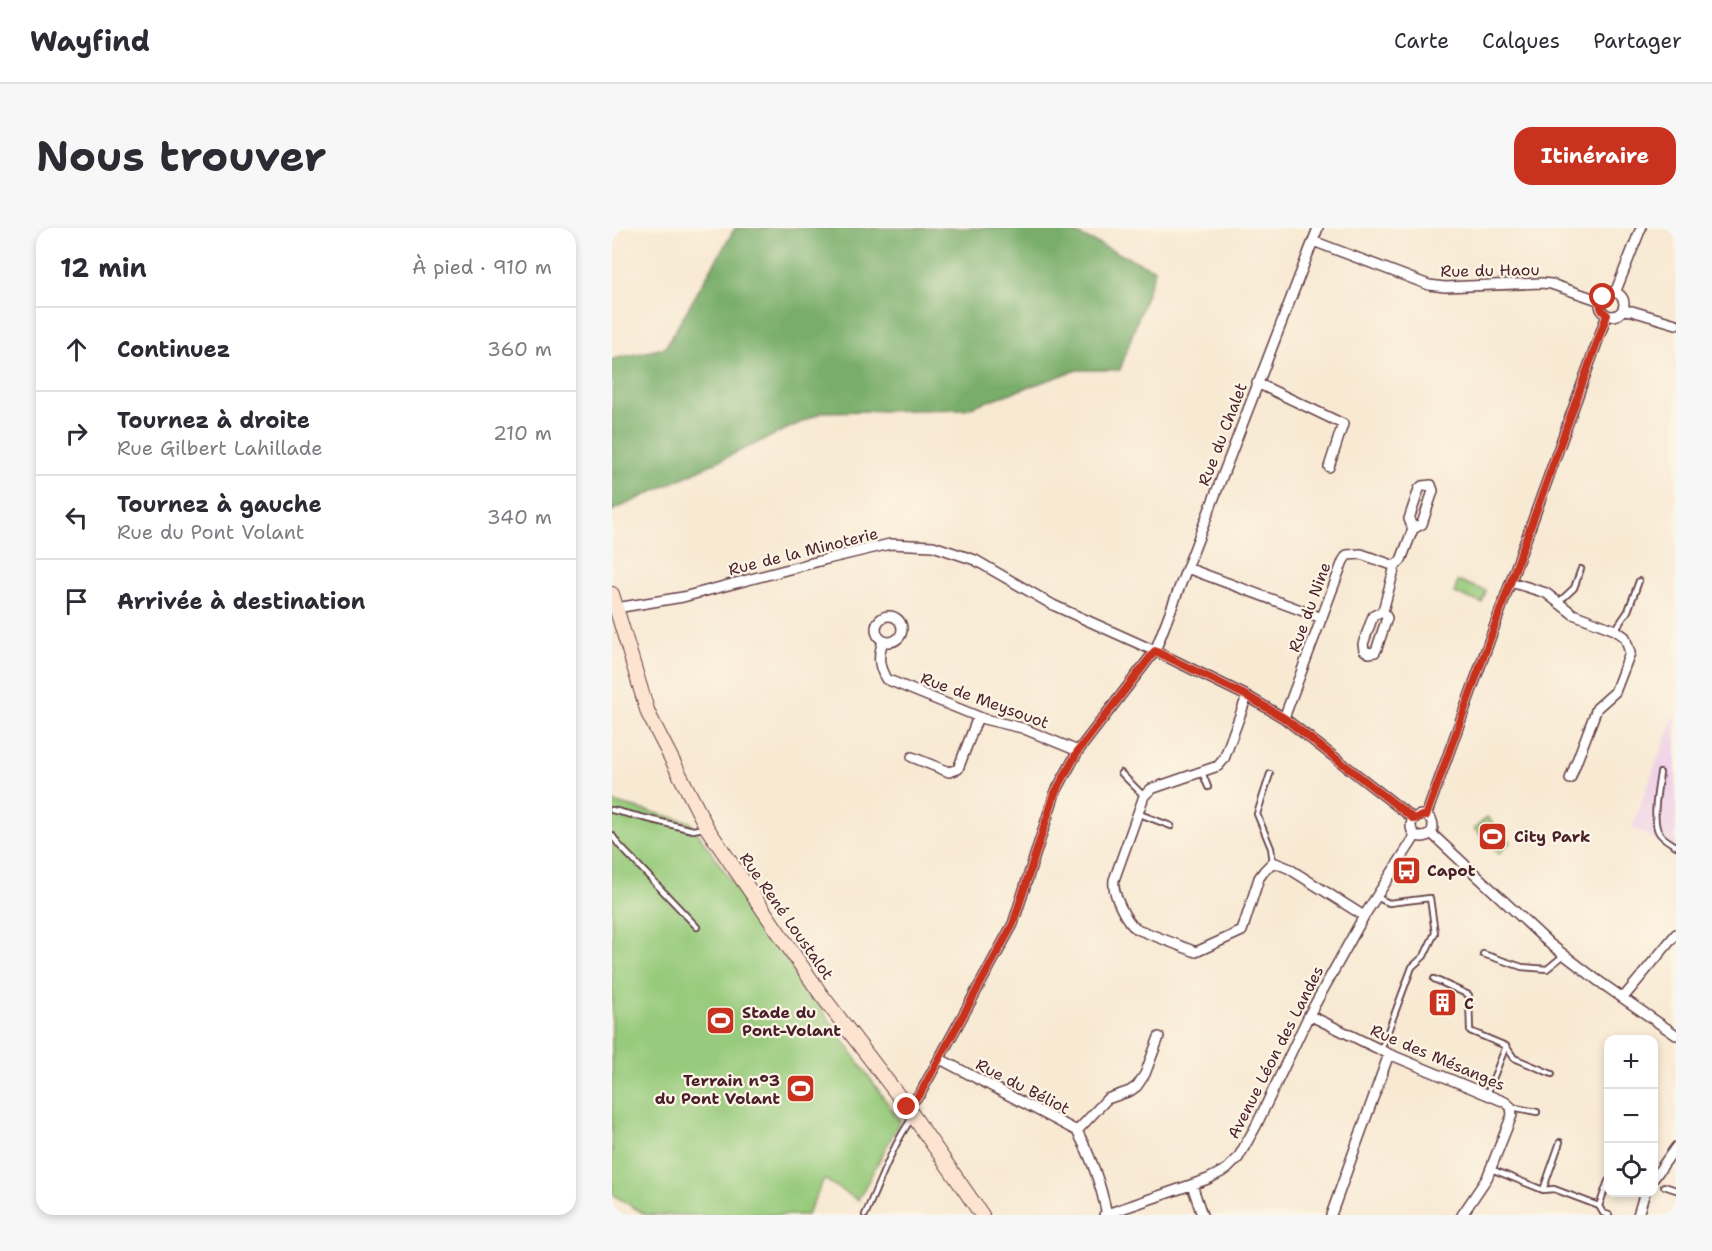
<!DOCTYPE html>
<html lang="fr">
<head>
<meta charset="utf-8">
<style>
  body { margin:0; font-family:"Shantell Sans",sans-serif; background:#f7f7f7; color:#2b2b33 }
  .controls { position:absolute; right:18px; bottom:18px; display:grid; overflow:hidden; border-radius:12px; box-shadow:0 3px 9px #0003 }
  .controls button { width:54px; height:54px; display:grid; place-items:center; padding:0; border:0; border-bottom:2px solid #e1e1e2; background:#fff; color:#2b2b33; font:30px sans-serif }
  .stop { position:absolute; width:18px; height:18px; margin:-14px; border:4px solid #c8321e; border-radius:50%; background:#fff }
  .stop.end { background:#c8321e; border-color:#fff; box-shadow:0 2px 6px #0008 }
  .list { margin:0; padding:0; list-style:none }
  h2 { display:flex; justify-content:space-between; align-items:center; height:78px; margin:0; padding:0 24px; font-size:26px }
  h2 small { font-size:20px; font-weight:400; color:#7c7c81 }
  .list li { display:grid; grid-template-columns:39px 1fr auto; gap:18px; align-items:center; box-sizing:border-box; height:84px; padding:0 24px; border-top:2px solid #e1e1e2 }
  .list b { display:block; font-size:22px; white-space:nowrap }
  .list p { margin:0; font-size:20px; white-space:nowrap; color:#7c7c81 }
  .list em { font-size:20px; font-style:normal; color:#7c7c81 }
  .icon { flex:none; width:33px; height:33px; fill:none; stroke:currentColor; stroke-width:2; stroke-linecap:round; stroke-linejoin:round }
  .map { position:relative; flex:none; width:1064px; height:987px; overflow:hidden; border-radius:18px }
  header { display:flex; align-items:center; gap:36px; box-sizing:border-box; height:84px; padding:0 30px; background:#fff; border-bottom:2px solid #e1e1e2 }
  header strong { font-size:28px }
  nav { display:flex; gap:33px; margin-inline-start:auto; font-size:21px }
  .intro { display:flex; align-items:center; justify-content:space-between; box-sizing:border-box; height:144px; padding:0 36px }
  h1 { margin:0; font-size:42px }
  .button { padding:15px 27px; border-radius:18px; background:#c8321e; color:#fff; font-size:21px; font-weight:700 }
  main { display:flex; gap:36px; padding:0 36px }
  aside { flex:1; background:#fff; border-radius:18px; box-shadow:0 3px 9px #0003 }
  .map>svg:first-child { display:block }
</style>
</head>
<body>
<header>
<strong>Wayfind</strong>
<nav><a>Carte</a><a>Calques</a><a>Partager</a></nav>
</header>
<div class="intro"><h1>Nous trouver</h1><a class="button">Itinéraire</a></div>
<main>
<aside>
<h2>12 min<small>À pied · 910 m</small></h2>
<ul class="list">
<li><svg class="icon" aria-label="ahead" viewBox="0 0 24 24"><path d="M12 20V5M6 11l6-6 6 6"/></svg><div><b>Continuez</b></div><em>360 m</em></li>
<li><svg class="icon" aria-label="right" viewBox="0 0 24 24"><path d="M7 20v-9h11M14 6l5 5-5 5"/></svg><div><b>Tournez à droite</b><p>Rue Gilbert Lahillade</p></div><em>210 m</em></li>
<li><svg class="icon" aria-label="left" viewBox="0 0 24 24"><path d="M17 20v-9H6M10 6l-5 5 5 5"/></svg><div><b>Tournez à gauche</b><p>Rue du Pont Volant</p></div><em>340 m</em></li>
<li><svg class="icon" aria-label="arrive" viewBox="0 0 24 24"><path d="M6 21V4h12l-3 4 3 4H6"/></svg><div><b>Arrivée à destination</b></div></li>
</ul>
</aside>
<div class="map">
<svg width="1064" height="987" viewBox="0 0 1064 987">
  <rect width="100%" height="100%" fill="#fcf5e5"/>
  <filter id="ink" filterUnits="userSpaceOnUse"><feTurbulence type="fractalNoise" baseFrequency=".0167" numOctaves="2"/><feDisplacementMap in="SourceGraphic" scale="12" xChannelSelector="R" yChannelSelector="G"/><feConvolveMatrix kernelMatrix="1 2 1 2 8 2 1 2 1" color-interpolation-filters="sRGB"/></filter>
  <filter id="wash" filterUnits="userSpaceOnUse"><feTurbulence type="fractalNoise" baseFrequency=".008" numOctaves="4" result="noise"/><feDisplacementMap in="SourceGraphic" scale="24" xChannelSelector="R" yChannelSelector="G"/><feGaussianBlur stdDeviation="1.35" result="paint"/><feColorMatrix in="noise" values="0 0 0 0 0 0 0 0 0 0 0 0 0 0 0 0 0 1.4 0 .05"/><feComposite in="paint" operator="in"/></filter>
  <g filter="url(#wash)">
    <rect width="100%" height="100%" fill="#f8e9d3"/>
    <path fill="#eed0e7" d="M1064,484v140l-44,-25z"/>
    <path fill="#97ca7b" stroke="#707453" stroke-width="1.5" d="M846,353l28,10 -4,12 -28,-10z
      M0,574l78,20 210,299 -42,79 -34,-21 -17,36h-161l-34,-21z
      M875,589l24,25 -12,12 -25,-25z"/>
    <path fill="#79ae6b" stroke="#62664b" stroke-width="1.5" d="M123,0h329l91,42 -35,100h-43l-112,39 -142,3 -211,99v-152l53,-11z"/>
  </g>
  <g filter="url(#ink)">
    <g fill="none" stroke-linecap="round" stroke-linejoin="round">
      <defs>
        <path id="lane" d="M946,375l16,-15 7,-19
          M1003,402l13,-19 11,-30
          M590,544l6,15
          M509,545l23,23
          M1048,545c-2,15 -8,44 -2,58 3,7 12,11 18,15
          M658,546l-13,40 14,34 2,14
          M0,582l81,20 11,-2
          M525,585l34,13
          M0,607l7,10 78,82
          M764,669l13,6 41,-5 5,35 -11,23 -12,11 -31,83
          M871,726l39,13 25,2 17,-14
          M822,751l35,16 1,36 36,15 8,12 38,16
          M875,866l19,-48
          M899,879l26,5
          M879,941l52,21 11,-1 45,17 4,7 6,2
          M1052,958l12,4
          M931,962l17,-48
          M987,978l9,-25
          M253,987c15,-33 26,-67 47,-97"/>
        <path id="street" d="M701,13l116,44 16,2 97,-4 9,1 50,17
          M988 76a12 12 0 1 1 24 0a12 12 0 1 1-24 0Z
          M1003,65l26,-65
          M1011,82l9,1 44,13
          M645,155l86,41 -14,43
          M783,338l6,-6 12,-31 -4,-10 10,-30 3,-3 9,-1 2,6 -11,33 -9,5
          M575,340l135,50
          M899,354l35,11 27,21 42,16 10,7 5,16 -15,39 -18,16 -27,71
          M4,380l67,-11 144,-38 63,-15 43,2 42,14 78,45 102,46 92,45 37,22 130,101
          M264 401a13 13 0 1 1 26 0a13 13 0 1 1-26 0Z
          M271,413c-5,15 -5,24 3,38l98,40 38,9 56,23
          M635,468l-23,63 -6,7 -67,23 -7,7 -30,84c-2,13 12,43 23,49l59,23 46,-21 17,-53 5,-7 9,-9 15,6 76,48
          M672,490l59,-157 4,-6 14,-1 34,12 -12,45 4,7 -10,30 -2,4 -6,1 -5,-3 -1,-6 10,-28 10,-5
          M300,529l37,15 9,-3 20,-52
          M799 598a11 11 0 1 1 22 0a11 11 0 1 1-22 0Z
          M814,588l181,-501
          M819,605l119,111 47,36 79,55
          M1011,770l53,-64
          M697,787l80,39 116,48 6,5 1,8 -25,63 -25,37
          M328,831l137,72c15,27 24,54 30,84
          M295,879l13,-13 93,-170 42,-131 23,-42 77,-100 163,-423
          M465,903l30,-32 23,-8 7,-5 8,-12 14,-37
          M1042,950l22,-31
          M580,957l10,30
          M492,987l104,-36 19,-10 11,-11 18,-32 53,-111 55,-99 52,-81
          M719,987l58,-161
          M1026,987l7,-23"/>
        <path id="secondary" d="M0,366l36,119 59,115 113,165 87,114 75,108"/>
      </defs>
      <use href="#lane" stroke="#643d44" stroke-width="8"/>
      <use href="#street" stroke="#643d44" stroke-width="12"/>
      <use href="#secondary" stroke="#643d44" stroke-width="16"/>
      <use href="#lane" stroke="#fff" stroke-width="4.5"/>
      <use href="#street" stroke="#fff" stroke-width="9"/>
      <use href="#secondary" stroke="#fde4d1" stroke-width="14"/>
    </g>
  </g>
  <g fill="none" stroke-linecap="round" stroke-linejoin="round" filter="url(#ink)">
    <path stroke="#c8321e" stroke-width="8" d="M295,879l13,-13 93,-170 42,-131 23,-42 77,-100 92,45 37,22 130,101 8,-3h4l181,-501c-7,-5 -8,-11 -4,-18"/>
  </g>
  <defs>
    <symbol id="stadium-square" viewBox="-11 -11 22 22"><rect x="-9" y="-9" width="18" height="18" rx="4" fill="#c8321e" stroke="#fcf5e5"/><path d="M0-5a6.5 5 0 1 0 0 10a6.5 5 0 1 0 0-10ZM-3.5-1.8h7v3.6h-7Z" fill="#fff"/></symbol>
    <symbol id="bus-square" viewBox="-11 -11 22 22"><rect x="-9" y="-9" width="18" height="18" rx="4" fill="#c8321e" stroke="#fcf5e5"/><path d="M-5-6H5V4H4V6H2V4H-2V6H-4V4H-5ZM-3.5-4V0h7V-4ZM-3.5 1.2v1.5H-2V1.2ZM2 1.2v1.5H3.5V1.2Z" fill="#fff"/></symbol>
    <symbol id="building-square" viewBox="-11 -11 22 22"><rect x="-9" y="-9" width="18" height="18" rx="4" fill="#c8321e" stroke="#fcf5e5"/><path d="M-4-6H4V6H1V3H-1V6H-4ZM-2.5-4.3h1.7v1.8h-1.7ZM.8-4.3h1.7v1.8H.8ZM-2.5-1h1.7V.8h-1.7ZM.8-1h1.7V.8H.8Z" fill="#fff"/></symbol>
  </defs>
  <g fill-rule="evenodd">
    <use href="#stadium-square" x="864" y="592" width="33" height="33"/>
    <use href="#bus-square" x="778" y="626" width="33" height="33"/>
    <use href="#building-square" x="814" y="758" width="33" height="33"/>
    <use href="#stadium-square" x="92" y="776" width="33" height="33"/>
    <use href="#stadium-square" x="172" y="844" width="33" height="33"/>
  </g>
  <g text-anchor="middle" stroke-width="4.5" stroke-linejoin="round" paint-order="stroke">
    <g font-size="16" fill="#4a1f2b" stroke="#fcf5e5">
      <text transform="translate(878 42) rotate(-1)" y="6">Rue du Haou</text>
      <text transform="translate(610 206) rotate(-69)" y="6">Rue du Chalet</text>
      <text transform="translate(191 323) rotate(-14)" y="6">Rue de la Minoterie</text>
      <text transform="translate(697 379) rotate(-70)" y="6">Rue du Nine</text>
      <text transform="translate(373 472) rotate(20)" y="6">Rue de Meysouot</text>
      <text transform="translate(175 688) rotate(55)" y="6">Rue René Loustalot</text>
      <text transform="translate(663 824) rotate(-63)" y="6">Avenue Léon des Landes</text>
      <text transform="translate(826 829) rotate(23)" y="6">Rue des Mésanges</text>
      <text transform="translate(411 858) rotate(27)" y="6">Rue du Béliot</text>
    </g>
    <g font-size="16" font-weight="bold" fill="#4a1f2b" stroke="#fcf5e5" text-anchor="start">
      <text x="902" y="614">City Park</text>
      <text x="815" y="648">Capot</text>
      <text x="852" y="781">C</text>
      <text x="130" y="790">Stade du<tspan x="130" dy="18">Pont-Volant</tspan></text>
      <text x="168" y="858" text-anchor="end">Terrain n°3<tspan x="168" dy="18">du Pont Volant</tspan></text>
    </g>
  </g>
</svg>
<div class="controls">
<button>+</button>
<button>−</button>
<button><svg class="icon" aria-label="locate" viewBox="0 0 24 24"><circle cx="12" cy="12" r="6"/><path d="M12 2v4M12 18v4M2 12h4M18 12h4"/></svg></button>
</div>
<div class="stop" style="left:991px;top:69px"></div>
<div class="stop end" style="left:295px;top:879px"></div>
</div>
</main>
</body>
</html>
